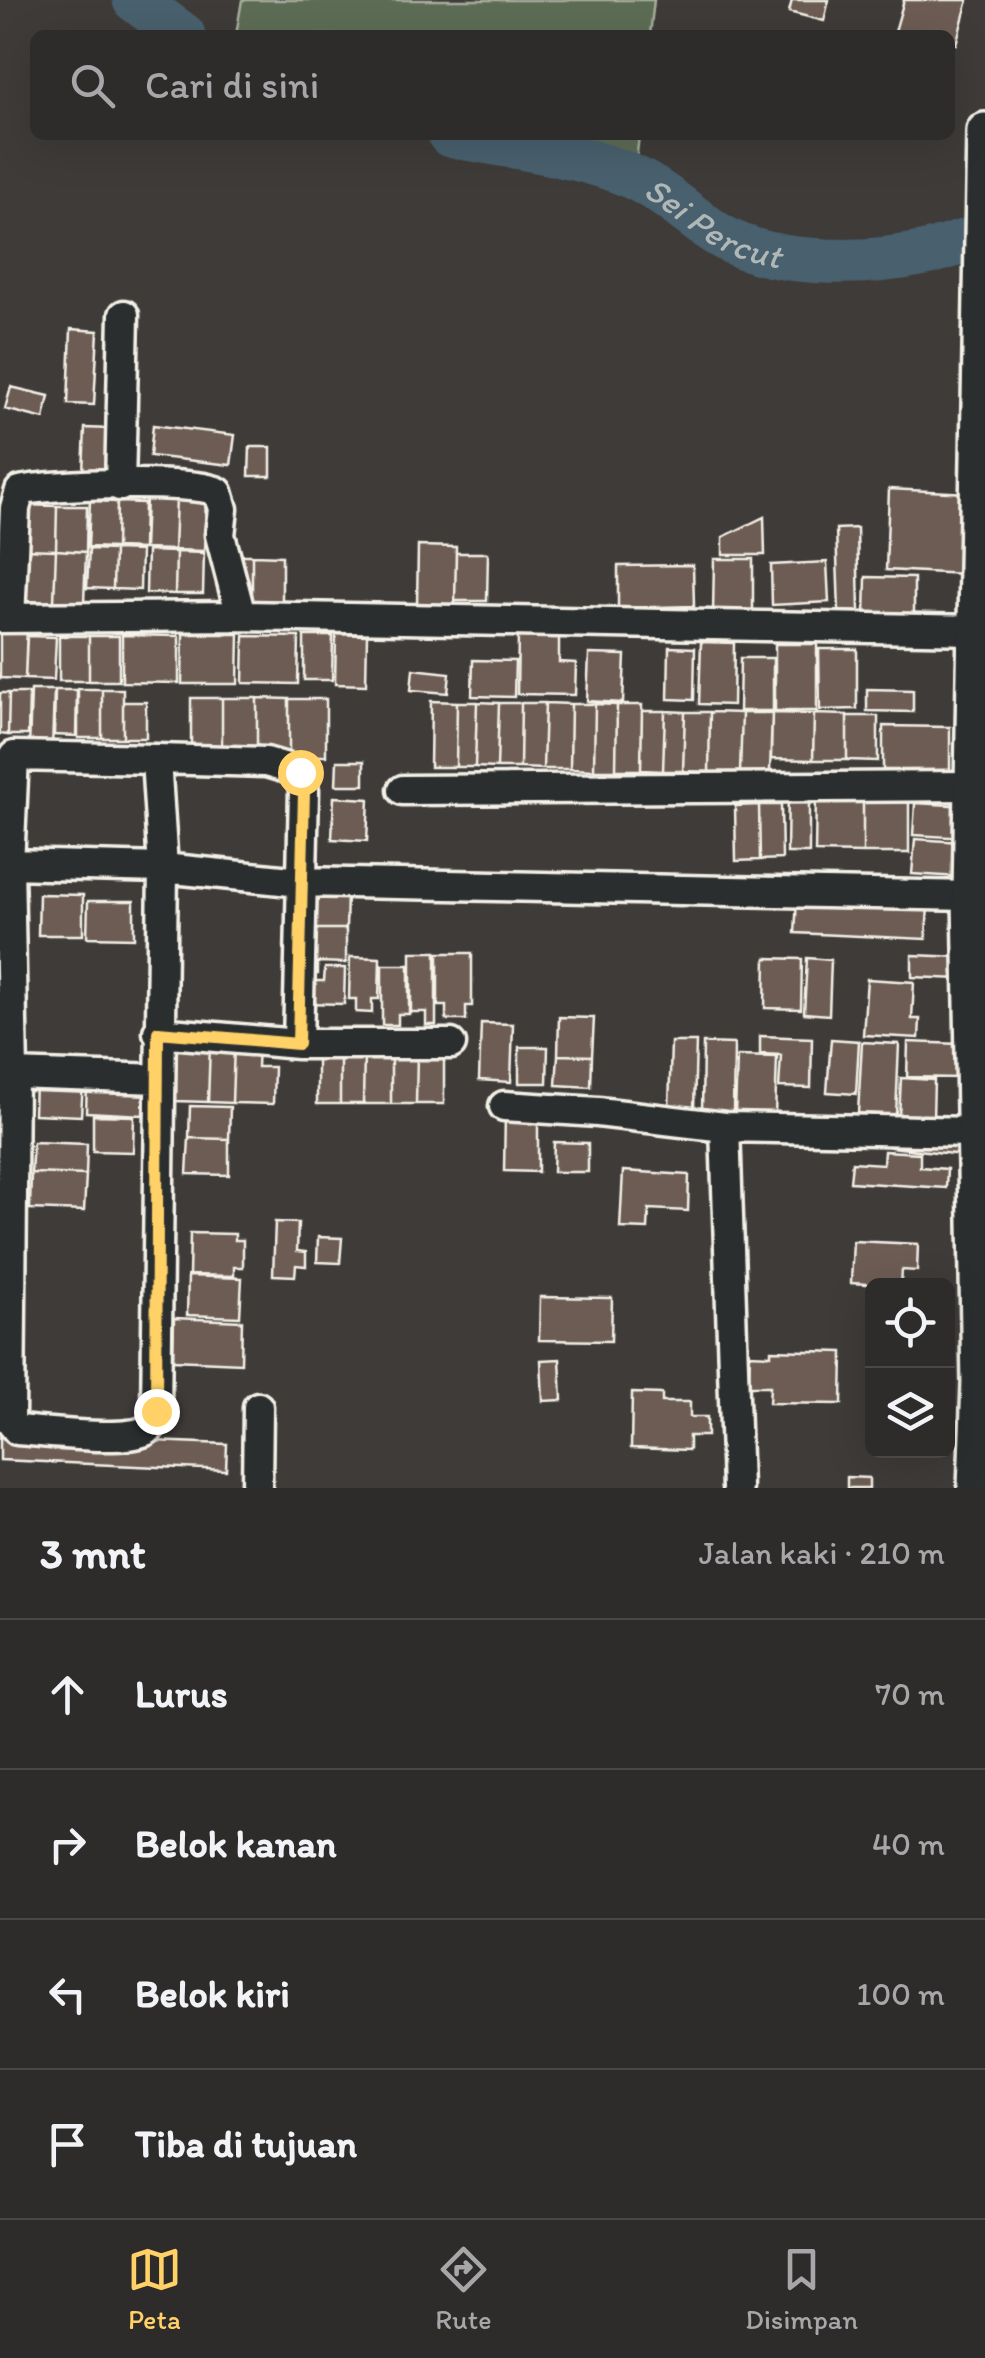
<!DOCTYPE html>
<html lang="id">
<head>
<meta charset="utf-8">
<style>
  body { margin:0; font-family:Itim,sans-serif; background:#363433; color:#f1f3f6 }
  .controls { position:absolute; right:30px; bottom:30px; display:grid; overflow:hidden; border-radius:15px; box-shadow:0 10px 40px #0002 }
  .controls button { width:90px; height:90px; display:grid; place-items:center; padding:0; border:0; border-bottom:2px solid #494847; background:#2e2c2b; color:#f1f3f6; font:50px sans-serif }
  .stop { position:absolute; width:30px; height:30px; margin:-22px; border:8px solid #ffd166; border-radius:50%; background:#fff }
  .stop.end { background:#ffd166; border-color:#fff; box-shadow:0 2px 10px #0008 }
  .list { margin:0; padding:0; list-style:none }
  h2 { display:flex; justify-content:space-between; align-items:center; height:130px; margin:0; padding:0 40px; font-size:42px }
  h2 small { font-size:32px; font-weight:400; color:#a7a7a9 }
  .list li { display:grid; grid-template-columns:65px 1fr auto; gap:30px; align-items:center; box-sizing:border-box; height:150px; padding:0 40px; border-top:2px solid #494847 }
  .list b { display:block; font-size:38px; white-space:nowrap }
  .list em { font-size:32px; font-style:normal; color:#a7a7a9 }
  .icon { flex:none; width:55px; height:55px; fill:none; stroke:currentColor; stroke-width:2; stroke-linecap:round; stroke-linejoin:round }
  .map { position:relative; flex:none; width:985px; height:1488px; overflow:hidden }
  .search { position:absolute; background:#2e2c2b; box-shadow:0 10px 40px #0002; left:30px; right:30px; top:30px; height:110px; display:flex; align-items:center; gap:25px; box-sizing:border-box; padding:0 35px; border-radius:15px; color:#a7a7a9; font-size:38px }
  .sheet { height:730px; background:#2e2c2b }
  nav { display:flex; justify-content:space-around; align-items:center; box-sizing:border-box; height:140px; border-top:2px solid #494847; background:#2e2c2b; font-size:28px; color:#a7a7a9 }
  nav a { display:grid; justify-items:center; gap:5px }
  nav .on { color:#ffd166 }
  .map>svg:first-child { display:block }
</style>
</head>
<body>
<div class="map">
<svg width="985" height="1488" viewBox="0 0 985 1488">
  <rect width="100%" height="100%" fill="#3e3b39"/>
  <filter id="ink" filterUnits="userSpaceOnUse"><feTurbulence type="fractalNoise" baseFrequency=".01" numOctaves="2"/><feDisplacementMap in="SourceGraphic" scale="20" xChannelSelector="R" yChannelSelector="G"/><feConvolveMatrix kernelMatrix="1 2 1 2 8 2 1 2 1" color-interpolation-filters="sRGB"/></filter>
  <g filter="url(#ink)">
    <path fill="#5d6c54" stroke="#a8ae9e" stroke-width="2.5" d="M242,0h412l-4,35h-414z
      M511,135h128l-4,37z"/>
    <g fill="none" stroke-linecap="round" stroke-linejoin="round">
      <g stroke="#4a616e" stroke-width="45">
        <path d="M135,0l48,35"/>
        <path id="s1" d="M450,135c56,11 118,17 171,37 37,14 64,41 96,62 53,34 150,31 209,19 20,-5 40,-12 59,-18"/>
      </g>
    </g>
    <path fill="#6c5c53" stroke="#f4f1e8" stroke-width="2.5" d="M792,0h37l-5,21 -35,-9z
      M904,0h64l-12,44 -6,-2v-7h-56z
      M71,329l27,2 -4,74 -26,-1z
      M11,387l38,9 -5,23 -39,-10z
      M153,425l82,10 -4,30 -81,-9z
      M85,428l25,1 -2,44 -25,-1z
      M250,447h21v29h-22z
      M889,489l79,4 -4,81 -78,-4z
      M146,497h30l-2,53 -30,-1z
      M176,497l30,2 -2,52 -30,-1z
      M90,501l27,1 -1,46 -28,-1z
      M117,502l27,1 -1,46 -27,-1z
      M22,505l35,1 -1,44 -35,-1z
      M57,506h30l-1,46 -30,-2z
      M764,517l1,38h-42v-18z
      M857,528l2,84h-20l-3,-83z
      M418,546l38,1 -1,57h-38z
      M21,549l35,1 -2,52 -35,-1z
      M89,549l25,1 -1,39 -26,-1z
      M56,550l30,2 -2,51 -30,-1z
      M114,550l27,1 -1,39 -27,-1z
      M147,551l29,1 -1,42 -29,-1z
      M176,552l28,1 -1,41h-28z
      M456,553h32l-1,48h-32z
      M227,555h25v36l-18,-1z
      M252,555l30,1v46h-30z
      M714,559h39v54h-40z
      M827,562l2,40 -57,3 -1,-40z
      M693,565l1,41 -76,2v-42z
      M866,577l48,1v39l-49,-1z
      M0,625l27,1 -2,53 -25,-1z
      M183,634h56l-1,50h-56z
      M336,634l31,1 -1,50 -31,-1z
      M518,634l41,1v27l17,1 -1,32 -58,-1z
      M122,635l57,1v47l-57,-1z
      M27,636l29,1 -2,43 -29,-1z
      M59,636h30v45h-30z
      M89,636h30v45h-30z
      M244,636l55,1 -1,47 -55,-1z
      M304,636h29l-1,44h-28z
      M701,642l33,1 -1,62 -34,-1z
      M775,644h42v67h-42z
      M669,647l26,1 -1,52 -26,-1z
      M819,649h38v60l-37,1z
      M589,654l36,1 -2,48 -36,-2z
      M740,658h33v53h-34z
      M473,660l42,1 -1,36 -42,-1z
      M413,669l37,4 -2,20 -37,-3z
      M78,689h24v49h-24z
      M102,689h21v49h-21z
      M867,689l46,1v22l-46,-1z
      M31,690h23l-2,60h-23z
      M55,690h22l-1,46 -22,-1z
      M0,693h9l-1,42 -8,-1z
      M9,693h20l-1,42h-20z
      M191,698h31v57h-31z
      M222,698h35v57h-35z
      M257,698l32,1v57l-32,-1z
      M289,699h37v57h-37z
      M431,701l26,1 -1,65h-26z
      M123,702h23v36h-23z
      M457,702h20l-2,65h-19z
      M477,702l22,1 -2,65 -22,-1z
      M499,703h22l-1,65h-23z
      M521,703h24l-2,66 -23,-1z
      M545,703l26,1 -1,65h-27z
      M571,704h24l-1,66 -24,-1z
      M595,704l22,1 -1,65h-22z
      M617,705h25l-1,65h-25z
      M642,711h23l-2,60 -22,-1z
      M665,711l20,1 -2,59h-20z
      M685,712h25l-1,60 -26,-1z
      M710,712l32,1 -2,59h-31z
      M742,713h30l-2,59h-30z
      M772,713l42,1 -1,46 -42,-1z
      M814,714l33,1v45h-34z
      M847,716h31v45l-31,-1z
      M883,726l67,1v43h-67z
      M337,761h27v24h-28z
      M788,789h21v64h-22z
      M816,795l47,1v57l-48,-1z
      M863,796l46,1v56h-46z
      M334,797l35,2 -2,42 -35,-2z
      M915,803l54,3 -1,32 -55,-3z
      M759,805h22l1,54 -22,1z
      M759,805l1,55 -24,1 -1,-55z
      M915,839l46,3 -2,35 -47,-3z
      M303,893h44l-1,36h-44z
      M39,894l44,1v40h-45z
      M797,899l131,7 -2,33 -131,-6z
      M88,901h46v37l-47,-1z
      M302,929h44v34l-28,-1v12h-17z
      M411,952h25v73h-10v-13h-15z
      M438,953h34v53h-6v14h-20v-14h-8z
      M912,955l49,2 -1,22 -48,-2z
      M350,957l30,1 -1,41h-7v14l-16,-1v-13h-7z
      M766,958l36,1 -1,50 -36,-1z
      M807,958l24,2 -2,55 -25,-2z
      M382,965h27v49h-11v11h-16z
      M325,968h20l-1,36 -39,-1 1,-22h18z
      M867,979l47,3 -2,37h8l-1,19 -56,-3z
      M559,1017l35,1 -2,38 -34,-1z
      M481,1023l32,1 -2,58 -32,-2z
      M760,1036l52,2 -1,50 -32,-1 2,-32 -21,-1z
      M831,1039l28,2 -3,53 -29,-2z
      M671,1042h25l-2,68 -25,-1z
      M862,1042l37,2 -3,71 -38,-2z
      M908,1042l52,2 -1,34 -52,-1z
      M177,1043l33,1 -2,58 -33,-1z
      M703,1043l31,1 -1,69h-31z
      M210,1044l24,1 -2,58 -24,-1z
      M234,1045h24l-1,22h17l-1,37 -41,-1z
      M519,1047h29l-1,36h-28z
      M317,1051h23v53h-23z
      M340,1051l24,1 -1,52h-23z
      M364,1052h27v52h-28z
      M391,1052h26l-1,52h-25z
      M417,1052h27v52h-28z
      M558,1055l34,1 -1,31 -35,-2z
      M737,1056l40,1 -2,59 -40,-1z
      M901,1078l33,2 -1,39 -34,-2z
      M35,1081l48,2 -2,33 -47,-2z
      M87,1083l57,3 -1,29 -57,-3z
      M190,1106l40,1 -1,32 -40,-1z
      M505,1112l33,1v59l-34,-1z
      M93,1115l41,1 -1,36 -40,-1z
      M891,1133l73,7 -1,15 -73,-8z
      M189,1138l40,1v36l-42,-1z
      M33,1142l54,2 -1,31 -55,-2z
      M554,1142l34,1v29h-35z
      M884,1151l36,2v14l27,2 -1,19 -96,-6 2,-20 31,2z
      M623,1171l66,4 -1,36 -39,-2 -1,20 -28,-1z
      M31,1173l55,2 -2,36 -54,-2z
      M275,1222l23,1 -1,28 9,1v14l-10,-1 -1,11 -22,-1z
      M190,1233l45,1v6h8v27h-9v9l-45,-1z
      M318,1237l24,1 -2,25 -23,-1z
      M853,1241l65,3 -1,27 -15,-1 -1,16 -50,-3z
      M188,1276l54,2 -2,39 -53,-2z
      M540,1297l72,1 -1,43 -72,-1z
      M174,1318l68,3 -1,42 -68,-3z
      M771,1350l72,2 -1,52 -73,-1 1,-17h-21l1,-32 21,1z
      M560,1359l2,41 -19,1 -2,-41z
      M632,1393l30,1v8h28v15h17v19h-18v14l-58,-2z
      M0,1435l227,9 -1,26 -226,-10z
      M847,1477l22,1v10h-22z"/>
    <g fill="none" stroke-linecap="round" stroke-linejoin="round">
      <defs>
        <path id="minor" d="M120,486l4,-171
          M0,618l241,-2 736,14
          M10,618l5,-110 5,-17c28,-7 176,-12 198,1l5,17 -3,26 21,81
          M14,756l142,3 7,109 -7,543c-2,8 -3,16 -11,20 -23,11 -100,1 -128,-1l-7,-9 3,-347 -4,-210z
          M156,759l110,3 34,10 4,19 -6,253
          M403,790l570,-4
          M9,864l154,4 138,14 670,14
          M158,1032l140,12h153
          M13,1074l147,5
          M504,1106l94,6 127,15 249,5
          M725,1127l12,361
          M257,1488l1,-81"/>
        <path id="tertiary" d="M976,1488l4,-105 -9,-487 14,-765"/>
      </defs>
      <use href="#minor" stroke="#f4f1e8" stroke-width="35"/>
      <use href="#tertiary" stroke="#f4f1e8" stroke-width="42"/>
      <use href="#minor" stroke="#2a2d2e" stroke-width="28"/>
      <use href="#tertiary" stroke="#2a2d2e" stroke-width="35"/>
    </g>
  </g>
  <g fill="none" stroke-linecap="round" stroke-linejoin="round" filter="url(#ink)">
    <path stroke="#ffd166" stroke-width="12" d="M156,1411l2,-379 140,12 6,-252 -4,-20"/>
  </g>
  <g text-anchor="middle" stroke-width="8" stroke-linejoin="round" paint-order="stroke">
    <g font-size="35" font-style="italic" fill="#b0b7b7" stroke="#2a2d2e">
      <text dy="12" stroke="none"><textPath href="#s1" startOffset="282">Sei Percut</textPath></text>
    </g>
  </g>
</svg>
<div class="controls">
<button><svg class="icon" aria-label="locate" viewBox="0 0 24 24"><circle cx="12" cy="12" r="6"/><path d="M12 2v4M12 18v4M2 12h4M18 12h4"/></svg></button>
<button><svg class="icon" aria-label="layers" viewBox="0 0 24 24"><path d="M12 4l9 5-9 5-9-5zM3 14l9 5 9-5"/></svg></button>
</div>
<div class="stop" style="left:300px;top:772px"></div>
<div class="stop end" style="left:156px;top:1411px"></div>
<div class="search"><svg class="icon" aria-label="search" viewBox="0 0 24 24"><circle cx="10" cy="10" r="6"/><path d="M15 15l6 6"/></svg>Cari di sini</div>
</div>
<section class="sheet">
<h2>3 mnt<small>Jalan kaki · 210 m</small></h2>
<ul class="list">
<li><svg class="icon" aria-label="ahead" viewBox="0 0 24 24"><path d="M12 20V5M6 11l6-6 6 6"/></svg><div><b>Lurus</b></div><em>70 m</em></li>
<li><svg class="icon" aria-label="right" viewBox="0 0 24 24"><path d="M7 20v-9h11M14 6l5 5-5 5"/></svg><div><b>Belok kanan</b></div><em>40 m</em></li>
<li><svg class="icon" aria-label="left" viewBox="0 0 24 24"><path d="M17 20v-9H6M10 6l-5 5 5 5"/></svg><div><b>Belok kiri</b></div><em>100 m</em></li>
<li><svg class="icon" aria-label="arrive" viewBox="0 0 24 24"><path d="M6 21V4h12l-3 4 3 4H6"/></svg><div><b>Tiba di tujuan</b></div></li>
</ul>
</section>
<nav>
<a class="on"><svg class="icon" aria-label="map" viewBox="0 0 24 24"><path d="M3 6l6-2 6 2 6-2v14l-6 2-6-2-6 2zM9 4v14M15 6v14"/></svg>Peta</a>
<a><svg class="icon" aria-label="directions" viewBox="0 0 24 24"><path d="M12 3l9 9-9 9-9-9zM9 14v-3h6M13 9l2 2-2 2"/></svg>Rute</a>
<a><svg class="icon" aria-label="saved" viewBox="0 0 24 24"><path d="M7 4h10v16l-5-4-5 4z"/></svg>Disimpan</a>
</nav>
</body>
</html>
